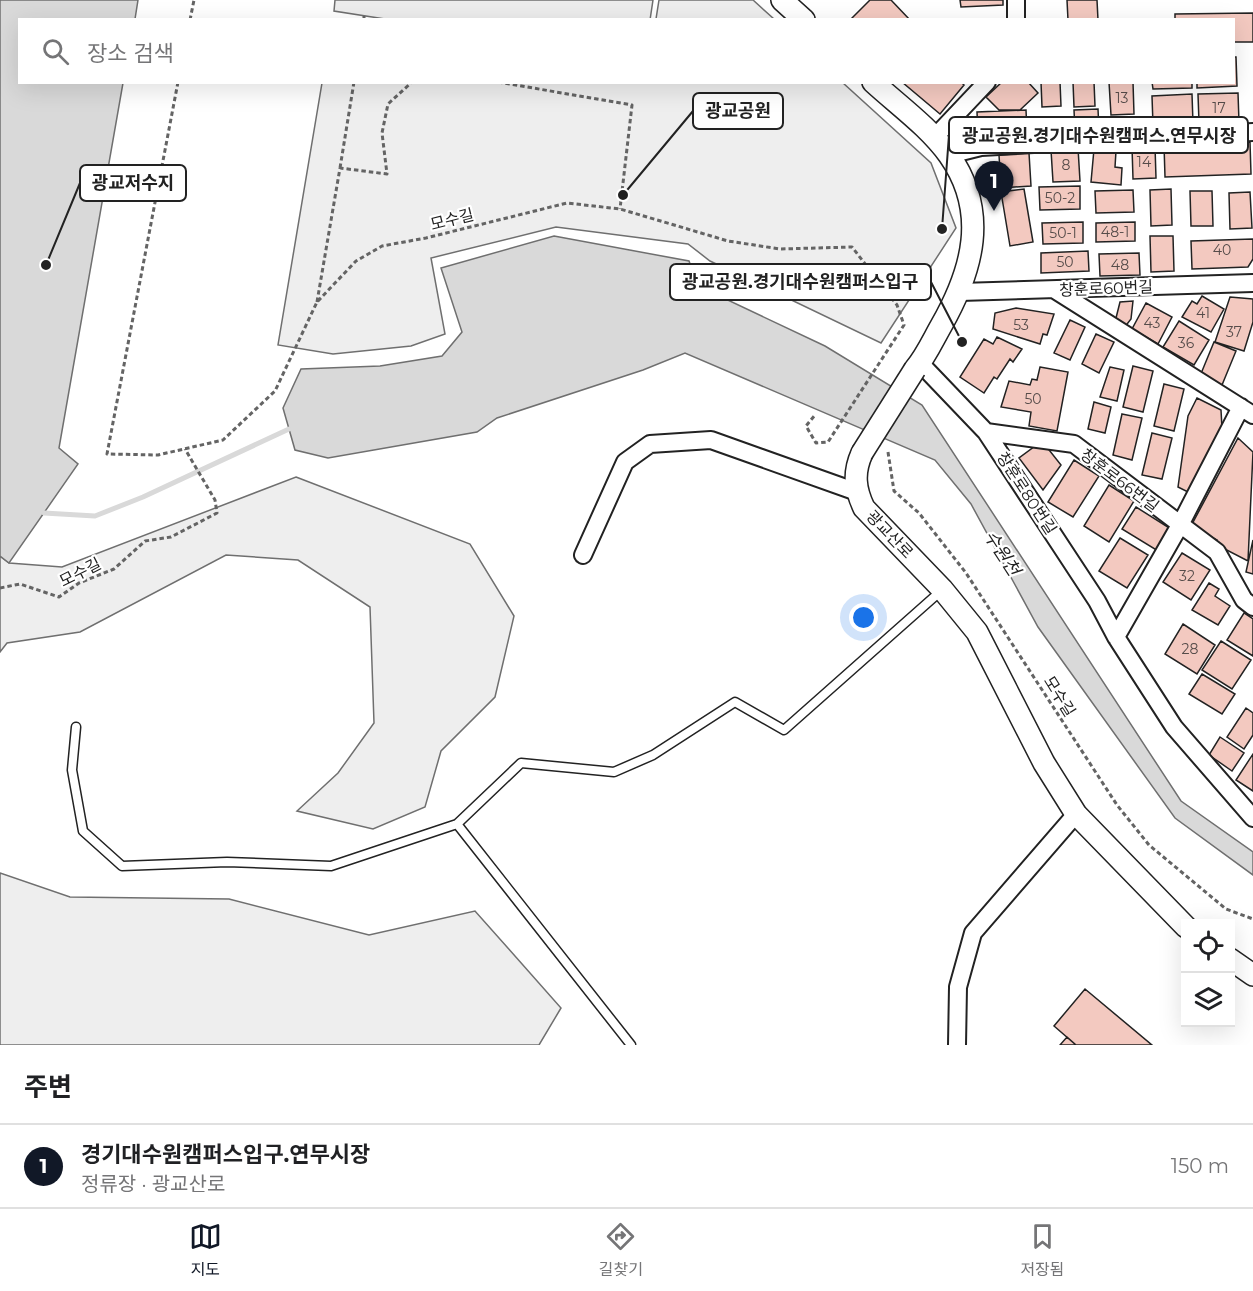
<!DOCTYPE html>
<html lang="ko">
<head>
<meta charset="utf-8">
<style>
  body { margin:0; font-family:Montserrat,"Noto Sans KR",sans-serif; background:#f6f6f6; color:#202124 }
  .controls { position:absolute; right:18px; bottom:18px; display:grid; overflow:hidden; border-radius:0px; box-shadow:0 6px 24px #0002 }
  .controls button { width:54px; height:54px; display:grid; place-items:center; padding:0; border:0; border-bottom:2px solid #e0e0e0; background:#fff; color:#202124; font:30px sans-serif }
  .you { position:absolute; left:864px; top:618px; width:21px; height:21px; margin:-15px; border:4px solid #fff; border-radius:50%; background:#1a73e8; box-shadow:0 0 0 9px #1a73e833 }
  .badge { display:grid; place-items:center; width:39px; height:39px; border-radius:50%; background:#111827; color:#fff; font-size:20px; font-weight:700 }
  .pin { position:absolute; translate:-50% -50px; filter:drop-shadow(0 2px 3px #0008) }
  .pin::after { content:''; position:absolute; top:32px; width:21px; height:18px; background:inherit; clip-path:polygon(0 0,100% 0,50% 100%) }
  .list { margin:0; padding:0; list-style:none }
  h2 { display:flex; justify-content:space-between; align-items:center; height:78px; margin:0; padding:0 24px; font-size:26px }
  h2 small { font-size:20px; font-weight:400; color:#757577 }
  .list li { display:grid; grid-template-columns:39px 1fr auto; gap:18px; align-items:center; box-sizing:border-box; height:84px; padding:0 24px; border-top:2px solid #e0e0e0 }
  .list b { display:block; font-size:22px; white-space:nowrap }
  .list p { margin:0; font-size:20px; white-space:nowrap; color:#757577 }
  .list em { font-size:20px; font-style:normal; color:#757577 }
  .icon { flex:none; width:33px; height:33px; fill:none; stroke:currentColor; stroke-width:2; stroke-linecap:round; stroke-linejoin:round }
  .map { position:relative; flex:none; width:1253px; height:1045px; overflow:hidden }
  .search { position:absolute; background:#fff; box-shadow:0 6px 24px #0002; left:18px; right:18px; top:18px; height:66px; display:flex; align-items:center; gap:15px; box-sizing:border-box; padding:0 21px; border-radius:0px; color:#757577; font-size:22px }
  .sheet { height:162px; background:#fff }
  nav { display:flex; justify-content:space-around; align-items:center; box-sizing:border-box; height:84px; border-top:2px solid #e0e0e0; background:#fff; font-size:16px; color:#757577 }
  nav a { display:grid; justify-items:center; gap:3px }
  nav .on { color:#111827 }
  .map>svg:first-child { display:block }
</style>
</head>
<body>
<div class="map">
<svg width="1253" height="1045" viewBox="0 0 1253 1045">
  <rect width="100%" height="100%" fill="#fff"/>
  <path fill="#eee" stroke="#6f6f6f" stroke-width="1.5" d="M659,0h94l21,19h-118z
    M322,83h521l88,80 25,65 -75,115 -171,-82 -22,-17 -132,-17 -125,31 14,76 -34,12 -78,8 -55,-9z
    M296,477l174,67 44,72 -19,81 -54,54 -16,56 -52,22 -76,-18 41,-38 36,-50 -4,-116 -72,-47 -72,-5 -146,77 -73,11 -7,9v-96l9,7 53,4z
    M0,873l70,24 159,2 140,36 106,-24 86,97 -22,37h-539z"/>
  <path fill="#ededed" stroke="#6f6f6f" stroke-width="1.5" d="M335,0h318l-3,20 -265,-1 -51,-8z"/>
  <path fill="#d9d9d9" stroke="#6f6f6f" stroke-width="1.5" d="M0,0h138l-3,19 -115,1v62l103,1 -64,365 19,16 -69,99 -9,-7z
    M554,236l135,25 9,25 127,60 97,59 259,396 72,51v23l-78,-57 -137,-191 -67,-123 -36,-44 -250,-107 -42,17 -146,48 -20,14 -149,26 -33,-8 -12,-42 18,-39 79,-3 62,-10 20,-24 -21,-64z"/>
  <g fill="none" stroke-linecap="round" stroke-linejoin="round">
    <path stroke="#d9d9d9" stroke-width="5" d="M44,513l51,3 48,-19 146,-68"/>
  </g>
  <path fill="#f3c9c0" stroke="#222" stroke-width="1.5" d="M870,0h21l19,20h-60z
    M960,0h43v5l-42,2z
    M1067,0h30l1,20h-30z
    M1253,13v29h-19v-22h-59v-6z
    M1234,57h2l1,29 -40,2v-6h37z
    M902,82h59l3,3 -24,29z
    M1002,82h26l10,11 -18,17h-21l-13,-13z
    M1041,82h19l1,24 -19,1z
    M1073,82h21l1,24 -21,1z
    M1109,82h24l1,32 -23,1z
    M1152,82h40v6l-39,1z
    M1238,93l1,29 -40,1 -1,-29z
    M1192,94l1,29 -40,2 -1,-29z
    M1098,109l1,21 -24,1 -1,-21z
    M1026,110l1,22 -49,2 -1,-22z
    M1250,142l1,32 -86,3 -1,-32z
    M1155,146l1,32 -23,1 -1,-32z
    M1078,148l2,33 -27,1 -2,-32z
    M1094,149l22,2 -1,16 7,1 -1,17 -30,-3z
    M1029,153l2,33 -30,2 -2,-33z
    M1080,186v23l-40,1 -1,-23z
    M1024,189l9,53 -23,4 -9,-54z
    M1171,189l1,36 -21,1 -1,-36z
    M1133,190l1,22 -38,1 -1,-22z
    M1190,191h22l1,35h-22z
    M1250,192l2,36 -22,1 -1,-36z
    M1083,222v21l-40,1 -1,-21z
    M1135,222v19l-39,1v-19z
    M1150,236h23l1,35 -23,1z
    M1253,239v20l-5,8 -56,2 -1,-28z
    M1088,251l1,20 -48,2v-20z
    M1139,253l1,22 -40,1 -1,-22z
    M1202,296l22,13 -13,23 -29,-15 10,-16 5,3z
    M1230,297l23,2v23l-9,29 -29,-9z
    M1133,301l-2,18 -7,9 -9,-6 5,-20z
    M1146,303l26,14 -14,27 -26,-15z
    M1016,308l38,6 -7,21 -4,-1 -3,10 -47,-15 2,-16z
    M1070,320l15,7 -15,33 -16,-7z
    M1179,321l30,19 -15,25 -31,-18z
    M1096,334l18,8 -15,31 -17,-9z
    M997,337l25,12 -9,13 -3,-3 -13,20 -3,-2 -10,16 -24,-16 24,-38 9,5z
    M1214,342l22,9 -14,34 -22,-9z
    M1133,366l20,5 -10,41 -20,-5z
    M1040,367l28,5 -11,59 -28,-5 2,-14 -30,-5 8,-26 21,4 2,-6 5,1z
    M1110,367l14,3 -7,31 -17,-4z
    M1164,384l20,5 -10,42 -20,-5z
    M1197,398l24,12 1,18 -34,64 -10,-5 10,-71z
    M1094,402l17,5 -6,26 -17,-4z
    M1122,414l20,4 -10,42 -19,-5z
    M1152,433l20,5 -10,41 -20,-4z
    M1238,438l15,14 -5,109 -33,-17 2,-4 -26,-14z
    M1042,441l19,24 -18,25 -24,-32z
    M1074,460l25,16 -26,41 -25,-15z
    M1109,485l25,16 -25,41 -25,-16z
    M1136,507l35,22 -13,22 -36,-22z
    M1120,538l28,17 -21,33 -28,-17z
    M1253,540v34l-7,-2z
    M1182,553l28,17 -19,30 -28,-18z
    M1209,583l10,6 -4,7 15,10 -12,19 -26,-15z
    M1244,613l9,6v37l-26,-16z
    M1183,624l32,21 -18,29 -32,-20z
    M1221,641l30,19 -19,29 -30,-19z
    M1202,674l33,20 -13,20 -33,-20z
    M1246,708l7,5v22l-9,14 -17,-12z
    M1220,737l24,16 -12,18 -23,-16z
    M1253,754v37l-17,-11z
    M1085,989l67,56h-76l-22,-19z
    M1067,1037l9,8h-16z"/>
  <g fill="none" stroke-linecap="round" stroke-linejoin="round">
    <defs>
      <path id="service" d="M76,727l-4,43 11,61 39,35 105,-4 104,4 126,-42 64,-61 93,9 39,-17 82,-53 49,28 158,-140
        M457,824l174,221"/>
      <path id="minor" d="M1016,0v20
        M934,138l53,-56
        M949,155l32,-8 272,-15
        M1055,290l198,125
        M960,292l293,-9
        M920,363l66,69 111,169 19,36 58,90 79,91
        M986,432l88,12 143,108 27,48 9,7
        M583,555l42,-93 25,-18 61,-4 146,52
        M1116,637l64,-112 61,-118
        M957,1045l1,-58 15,-54 103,-119"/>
      <path id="tertiary" d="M782,0l22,20
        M873,82c25,23 56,45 76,73 40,57 24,115 -8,171 -8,14 -15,30 -26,43
        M862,453c-9,20 -7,36 2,55l78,81 35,43 67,131 32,51 110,113
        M1230,959l23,16"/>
    </defs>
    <use href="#service" stroke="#222" stroke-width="11"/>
    <use href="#minor" stroke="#222" stroke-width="20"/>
    <use href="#tertiary" stroke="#222" stroke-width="24"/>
    <path stroke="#646464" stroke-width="3" stroke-dasharray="4.5 3" stroke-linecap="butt" d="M190,20l4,-20
      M364,20v-4
      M178,82l-71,372 51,1 65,-15 52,-49 42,-89 39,-41 26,-15 44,-8 141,-35 53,6 108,32 52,8 72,-2 45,58 7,20 -76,117 -12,1 -10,-17 9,-11
      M498,82l134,23 -12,104
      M340,168l14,-86
      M317,302l23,-134 47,6 -5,-41 6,-29 24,-22
      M888,452l6,39 25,22 47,60 151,232 32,40 77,64 27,10
      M0,588l20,-4 39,13 20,-14 35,-14 31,-28 26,-4 46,-24 -2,-13 -30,-51"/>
    <use href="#service" stroke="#fff" stroke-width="8"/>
    <use href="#minor" stroke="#fff" stroke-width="16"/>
    <use href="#tertiary" stroke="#fff" stroke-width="21"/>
    <defs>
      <path id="tertiary-bridge" d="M862,453l53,-84"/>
    </defs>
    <use href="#tertiary-bridge" stroke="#222" stroke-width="24" stroke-linecap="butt"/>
    <use href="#tertiary-bridge" stroke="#fff" stroke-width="21"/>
  </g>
  <g text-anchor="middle" stroke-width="4.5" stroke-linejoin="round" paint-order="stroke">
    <g font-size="14" fill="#564c4a">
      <text x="1122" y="103">13</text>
      <text x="1219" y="113">17</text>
      <text x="1144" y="167">14</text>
      <text x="1066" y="170">8</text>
      <text x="1060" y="203">50-2</text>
      <text x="1115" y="237">48-1</text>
      <text x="1063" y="238">50-1</text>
      <text x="1222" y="255">40</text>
      <text x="1065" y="267">50</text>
      <text x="1120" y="270">48</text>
      <text x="1203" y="318">41</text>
      <text x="1152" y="328">43</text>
      <text x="1021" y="330">53</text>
      <text x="1234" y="337">37</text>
      <text x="1186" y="348">36</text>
      <text x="1033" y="404">50</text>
      <text x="1187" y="581">32</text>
      <text x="1190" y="654">28</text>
    </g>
    <g font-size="16" fill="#222" stroke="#fff">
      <text transform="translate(452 219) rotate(-14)" y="6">모수길</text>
      <text transform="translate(1106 288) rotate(-2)" y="6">창훈로60번길</text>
      <text transform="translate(1120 480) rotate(37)" y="6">창훈로66번길</text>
      <text transform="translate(1027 493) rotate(57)" y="6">창훈로80번길</text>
      <text transform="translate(890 534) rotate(46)" y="6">광교산로</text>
      <text transform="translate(80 572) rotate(-27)" y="6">모수길</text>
      <text transform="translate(1060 696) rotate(58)" y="6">모수길</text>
    </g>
    <g font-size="18" font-style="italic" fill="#222" stroke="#fff">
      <text transform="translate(1002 553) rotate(57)" y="6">수원천</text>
    </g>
  </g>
  <path fill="none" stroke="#222" stroke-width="2" d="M623 195L693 111M942 229L949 135M46 265L80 183M962 342L931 282"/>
  <g fill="#222" stroke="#fff" stroke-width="2">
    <circle cx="623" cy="195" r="6"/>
    <circle cx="942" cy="229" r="6"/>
    <circle cx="46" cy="265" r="6"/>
    <circle cx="962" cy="342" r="6"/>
  </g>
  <g fill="#fff" stroke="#222" stroke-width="2">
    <rect x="693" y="93" width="90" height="36" rx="6"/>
    <rect x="949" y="117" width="299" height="36" rx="6"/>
    <rect x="80" y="165" width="106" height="36" rx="6"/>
    <rect x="670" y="264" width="261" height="36" rx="6"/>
  </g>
  <g font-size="18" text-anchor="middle" font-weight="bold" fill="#222">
    <text x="738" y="117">광교공원</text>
    <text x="1099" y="142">광교공원.경기대수원캠퍼스.연무시장</text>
    <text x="133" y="189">광교저수지</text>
    <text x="800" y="288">광교공원.경기대수원캠퍼스입구</text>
  </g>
</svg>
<div class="controls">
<button><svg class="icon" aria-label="locate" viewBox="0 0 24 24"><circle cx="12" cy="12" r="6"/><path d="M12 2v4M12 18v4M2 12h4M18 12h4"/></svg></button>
<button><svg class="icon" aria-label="layers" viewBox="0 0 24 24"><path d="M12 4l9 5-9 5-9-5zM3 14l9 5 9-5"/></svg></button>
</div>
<div class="you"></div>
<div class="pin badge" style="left:994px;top:211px">1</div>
<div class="search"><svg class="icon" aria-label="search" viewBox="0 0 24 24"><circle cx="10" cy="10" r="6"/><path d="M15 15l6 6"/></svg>장소 검색</div>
</div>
<section class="sheet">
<h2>주변<small></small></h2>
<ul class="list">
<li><span class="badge">1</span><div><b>경기대수원캠퍼스입구.연무시장</b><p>정류장 · 광교산로</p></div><em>150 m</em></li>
</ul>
</section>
<nav>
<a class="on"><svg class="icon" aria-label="map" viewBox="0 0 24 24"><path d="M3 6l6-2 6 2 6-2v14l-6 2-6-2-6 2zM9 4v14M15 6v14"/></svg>지도</a>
<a><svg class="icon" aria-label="directions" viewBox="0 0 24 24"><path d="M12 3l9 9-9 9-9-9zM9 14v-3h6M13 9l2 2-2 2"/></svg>길찾기</a>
<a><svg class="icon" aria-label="saved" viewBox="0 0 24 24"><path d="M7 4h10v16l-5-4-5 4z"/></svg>저장됨</a>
</nav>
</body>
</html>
